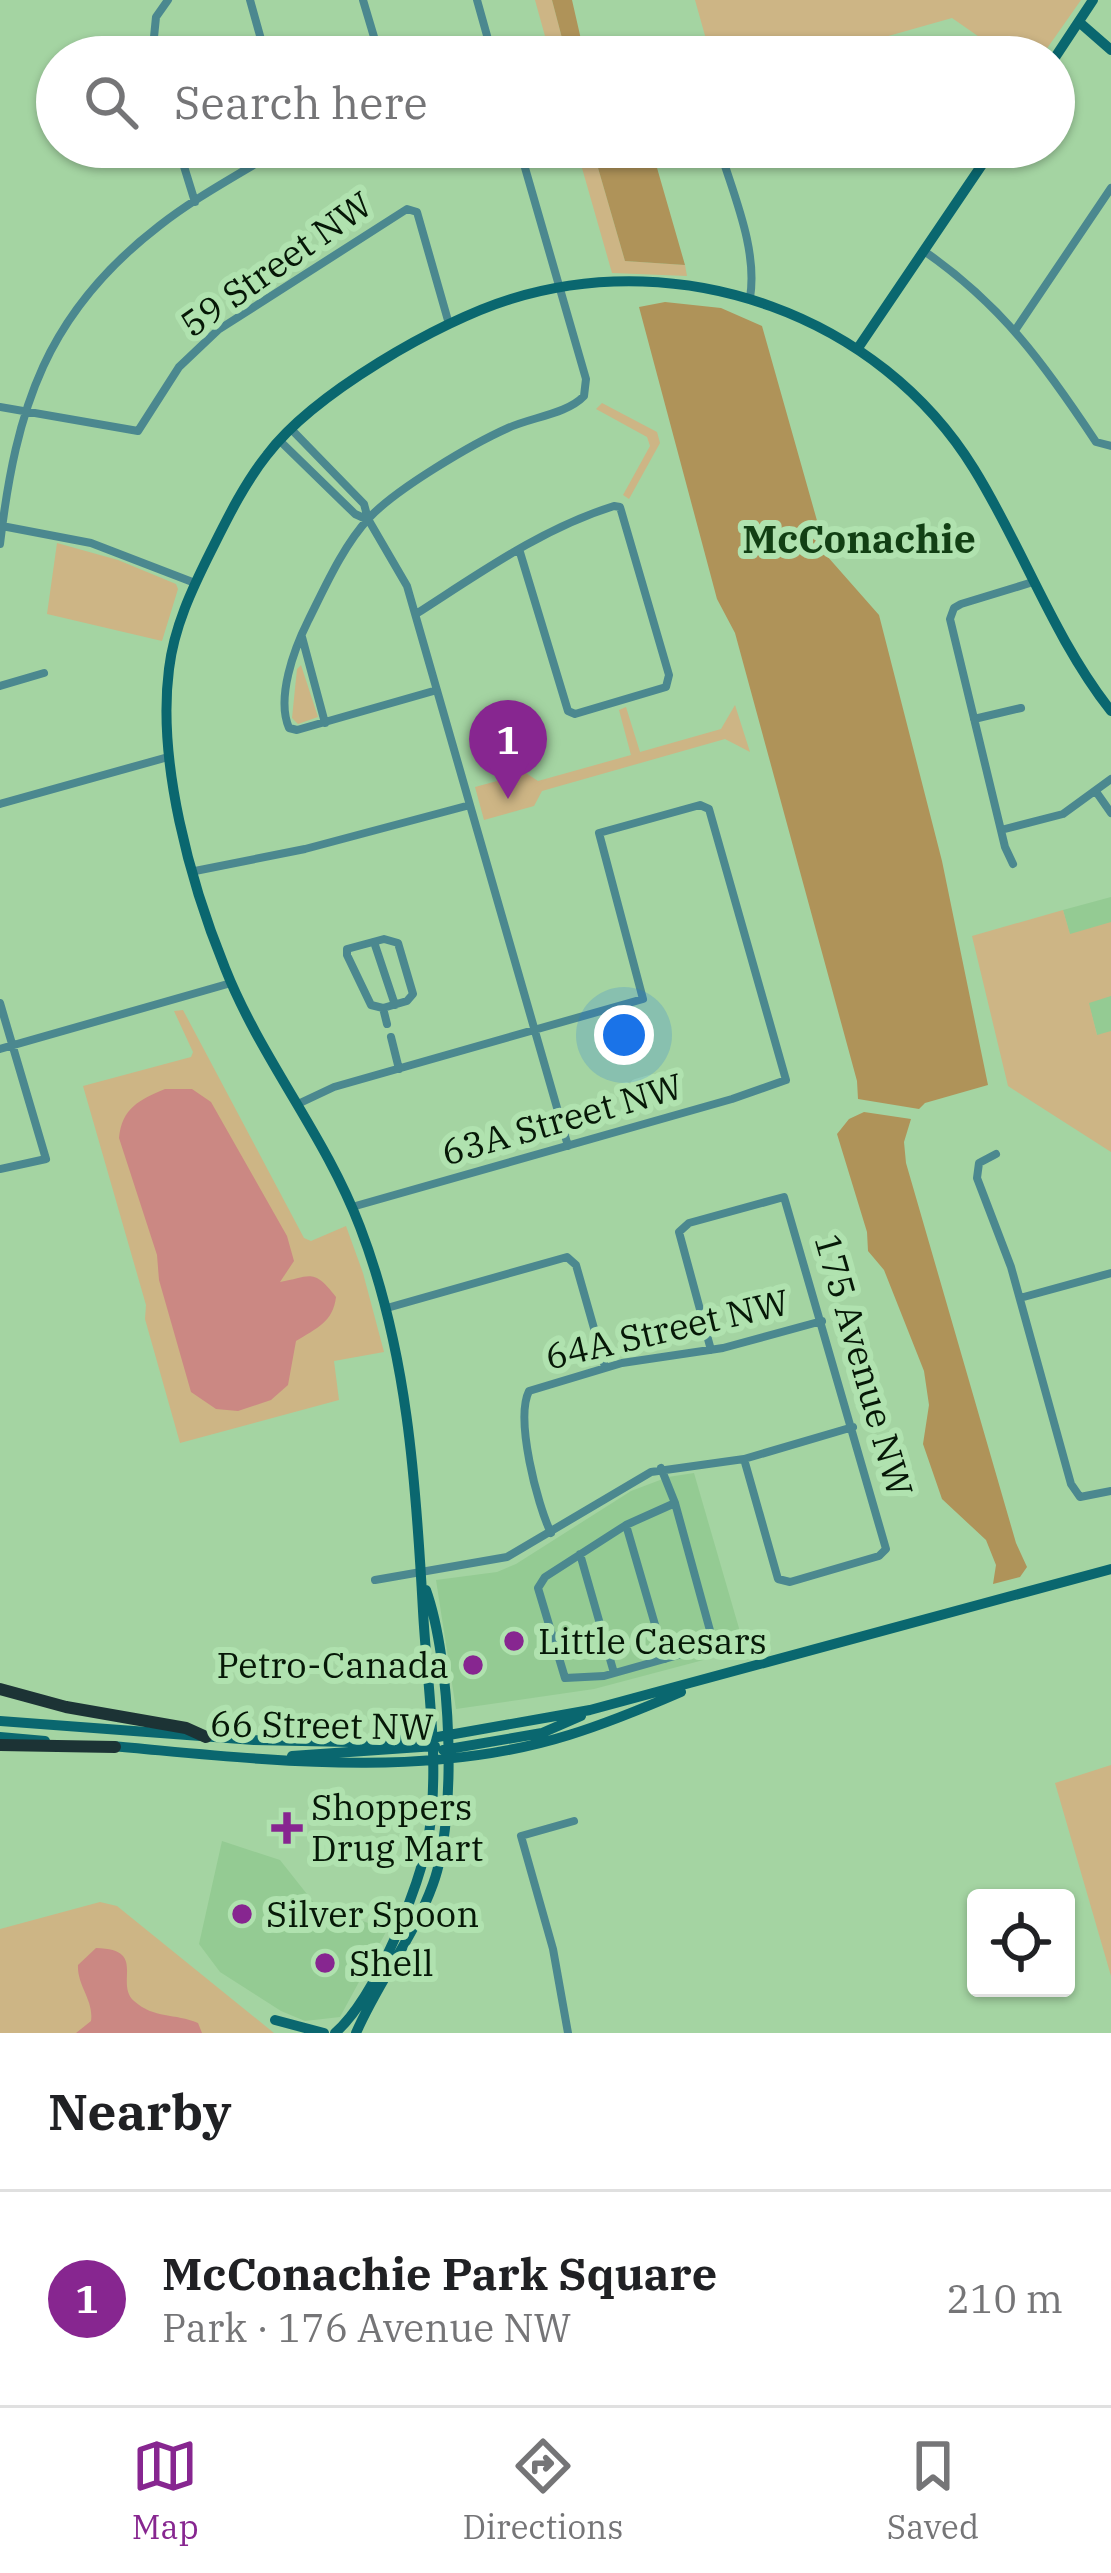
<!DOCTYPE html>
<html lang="en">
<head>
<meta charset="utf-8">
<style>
  body { margin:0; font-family:"IBM Plex Serif",serif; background:#f2f2f2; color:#202124 }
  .controls { position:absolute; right:36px; bottom:36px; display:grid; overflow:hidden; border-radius:12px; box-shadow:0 3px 9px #0004 }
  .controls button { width:108px; height:108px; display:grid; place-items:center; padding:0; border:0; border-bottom:3px solid #e0e0e0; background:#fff; color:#202124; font:60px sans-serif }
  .you { position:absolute; left:624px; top:1035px; width:42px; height:42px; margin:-30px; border:9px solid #fff; border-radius:50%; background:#1a73e8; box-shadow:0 0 0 18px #1a73e833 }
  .badge { display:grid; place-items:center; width:78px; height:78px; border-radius:50%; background:#872690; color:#fff; font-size:39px; font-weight:700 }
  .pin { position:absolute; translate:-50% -99px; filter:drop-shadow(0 3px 6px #0008) }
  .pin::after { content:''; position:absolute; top:63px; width:42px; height:36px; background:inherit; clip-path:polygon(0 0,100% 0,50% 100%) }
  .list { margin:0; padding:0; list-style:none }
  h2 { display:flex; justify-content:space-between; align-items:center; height:156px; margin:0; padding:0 48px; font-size:51px }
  h2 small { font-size:39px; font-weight:400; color:#757577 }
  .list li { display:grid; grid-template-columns:78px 1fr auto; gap:36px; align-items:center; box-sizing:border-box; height:216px; padding:0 48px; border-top:3px solid #e0e0e0 }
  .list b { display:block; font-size:45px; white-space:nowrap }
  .list p { margin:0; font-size:39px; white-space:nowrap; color:#757577 }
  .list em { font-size:39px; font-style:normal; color:#757577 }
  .icon { flex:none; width:66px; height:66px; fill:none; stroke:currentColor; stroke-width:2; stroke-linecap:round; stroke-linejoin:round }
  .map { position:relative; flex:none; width:1111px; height:2033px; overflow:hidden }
  .search { position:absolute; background:#fff; box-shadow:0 3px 9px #0004; left:36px; right:36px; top:36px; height:132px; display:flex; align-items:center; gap:30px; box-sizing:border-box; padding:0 42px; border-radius:66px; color:#757577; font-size:45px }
  .sheet { height:372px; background:#fff }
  nav { display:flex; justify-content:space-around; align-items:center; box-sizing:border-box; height:168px; border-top:3px solid #e0e0e0; background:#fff; font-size:33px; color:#757577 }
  nav a { display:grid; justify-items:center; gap:6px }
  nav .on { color:#872690 }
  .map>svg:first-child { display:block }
</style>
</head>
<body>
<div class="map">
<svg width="1111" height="2033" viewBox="0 0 1111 2033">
  <rect width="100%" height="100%" fill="#a4d4a2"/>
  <path fill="#94cb93" d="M1111,897v189l-48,-176z
    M694,1473l51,176 -151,40 -138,20 -20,-129 61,-8 19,-8 115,-73 37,-14z
    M222,1841l58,19 34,43 73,27 -47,87 -35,4 -24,-10 -61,-39 -21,-28z"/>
  <path fill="#cdb585" d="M535,0h17l15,57h-52l33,-10z
    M695,0h386l-40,57h-33l-56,-39 -138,39h-103z
    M576,147h16l33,114 60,4 2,11 -75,-3z
    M602,403l55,29 3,11 -31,56 -6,-4 27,-49 -3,-9 -51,-28z
    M57,543l61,17 58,24 2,5 -16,52 -115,-27z
    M301,665l17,52 -20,7 -6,-6 5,-49z
    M735,705l15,47 -25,-13 -183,52 -8,15 -50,14 -9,-33 51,-14 12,8 93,-26 -12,-45 7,-3 14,45 81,-23z
    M1063,910l7,24 41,-12v74l-22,7 8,32 14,-4v121l-103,-66 -36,-150z
    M183,1010l121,228 7,3 35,-15 17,47 21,79 -50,9 5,39 -159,43 -35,-124 1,-14 -63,-219 108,-29 2,-5 -19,-41z
    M1111,1765v211l-56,-193z
    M100,1902l17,4 157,127h-274v-104z"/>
  <path fill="#af9359" d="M552,0h20l13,57h-18z
    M592,147h59l34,118 -60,-4z
    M665,302l56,6 41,18 65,230 52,59 63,246 46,224 -63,18 -6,6 -61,-10 -1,-18 -122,-448 -18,-34 -78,-292z
    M864,1112l47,7 -7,23 2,21 110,380 11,24 -7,10 -27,7 3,-19 -10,-25 -44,-41 -19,-55 6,-39 -5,-34 -40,-101 -16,-19 -1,-19 -30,-98 12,-15z"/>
  <path fill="#cb8883" d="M165,1089h27l19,13 76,134 7,25 -14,21c30,-5 33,-15 56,15 -3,25 -19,31 -40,44l-8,44 -17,15 -33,11 -22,-2 -25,-17 -32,-112 -2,-25 -38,-117c3,-30 20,-38 46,-49z
    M96,1948c52,1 18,35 38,53 20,18 41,12 64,22l4,10h-126l15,-12c3,-21 -14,-35 -13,-56z"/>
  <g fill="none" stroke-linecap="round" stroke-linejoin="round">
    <path stroke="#4b888f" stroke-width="8" d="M250,0l16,57
      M363,0l17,57
      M477,0l16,57
      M152,57l4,-40 12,-17
      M178,147l17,55
      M719,147c14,47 39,102 31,151
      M924,251c78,54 121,114 172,191l15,4
      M1016,329l95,-141
      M0,407l138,24 41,-64 39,-37 189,-121 10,3 32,112
      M291,429l73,75 4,15 39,67 161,560
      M280,441l75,73 11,5
      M2,526l89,17 104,40
      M0,544c16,-136 46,-231 159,-318 38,-30 83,-53 124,-79
      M416,614c64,-41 125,-85 198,-108l6,1 49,168 -3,12 -91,27 -7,-3 -49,-162
      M302,637l23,86
      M0,686l44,-13
      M437,690l-140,40 -8,-2c-13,-30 5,-79 19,-107 17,-34 35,-75 61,-103 27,-29 103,-74 139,-90 24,-11 59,-14 76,-32l2,-17 -67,-232
      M974,719l47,-11
      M1097,793l14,20
      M0,804l168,-47
      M1001,830l62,-16 48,-35
      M1013,864l-8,-17 -55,-228 4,-11 7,-4 72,-22
      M195,871l110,-22 165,-44
      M374,942l21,63
      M0,1003l46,156 -46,10
      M383,1008l24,-7 6,-7 -15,-51 -14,-4 -37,10v6l24,50 12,3 4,16
      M391,1037l8,32
      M0,1049l231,-66
      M300,1103l34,-16 309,-88 -44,-166 101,-28 9,4 77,271 -54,19 -380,108
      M996,1154l-17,9 -2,15 34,89 60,217 9,13 31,-6
      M1020,1298l91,-25
      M387,1308l180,-51 9,8 29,102
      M711,1350l-32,-118 10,-9 95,-26 102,352 -7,7 -89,26 -12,-3 -34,-120
      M661,1468l14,35 39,142 -110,31 -39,2 -27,-90 7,-11 81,-52 49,-22
      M626,1525l39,134
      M551,1533c-14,-29 -36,-114 -22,-142l93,-28 101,-15 99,-27
      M580,1554l34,119
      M375,1580l132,-23 144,-85 93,-13 109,-32
      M568,2033l-15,-84 -32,-113 53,-15"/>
    <path stroke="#0a676f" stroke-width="10" d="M1079,22l32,28
      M1054,59l39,-59
      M858,348l136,-201
      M0,1721l254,19 96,2 82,-4 158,-28 521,-141
      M0,1737l45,4
      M111,1746c150,13 311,35 458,-11 39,-12 75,-27 112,-43
      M443,1750l99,-17 39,-17
      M292,1756l143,-10
      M275,2020l49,13
      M335,2033c41,-36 85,-145 94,-199 11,-74 -2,-150 -6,-223 -7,-129 -16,-262 -63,-384 -35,-92 -99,-168 -135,-259 -35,-86 -68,-206 -56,-299 5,-42 23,-80 42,-118 16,-32 33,-67 56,-96 46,-61 172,-134 244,-156 172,-53 368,16 463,170 49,79 79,168 137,242
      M356,2033c22,-51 58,-96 77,-149 25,-68 18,-224 -7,-294"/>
    <path stroke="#1c3335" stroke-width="12" d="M0,1689l66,18 120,21 20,9
      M0,1745l115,2"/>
  </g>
  <g fill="#872690" stroke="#b0e2af" stroke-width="4.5">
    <circle cx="514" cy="1641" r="12"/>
    <circle cx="473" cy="1665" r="12"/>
    <path d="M281 1810h12v12h12v12h-12v12h-12v-12h-12v-12h12z"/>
    <circle cx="242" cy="1914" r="12"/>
    <circle cx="325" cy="1963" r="12"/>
  </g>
  <g text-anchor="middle" stroke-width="12" stroke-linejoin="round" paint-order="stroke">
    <g font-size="36" fill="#061807" stroke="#b0e2af">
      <text transform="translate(276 264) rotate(-35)" y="13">59 Street NW</text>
      <text transform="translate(562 1119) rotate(-16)" y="13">63A Street NW</text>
      <text transform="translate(667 1329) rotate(-13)" y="13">64A Street NW</text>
      <text transform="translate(864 1365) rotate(74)" y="13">175 Avenue NW</text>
      <text transform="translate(322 1725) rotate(1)" y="13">66 Street NW</text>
    </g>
    <g font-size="36" fill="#061807" stroke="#b0e2af" text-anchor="start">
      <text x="538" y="1654">Little Caesars</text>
      <text x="449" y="1678" text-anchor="end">Petro-Canada</text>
      <text x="311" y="1820">Shoppers<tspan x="311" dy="41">Drug Mart</tspan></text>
      <text x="266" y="1927">Silver Spoon</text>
      <text x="349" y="1976">Shell</text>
    </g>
    <g font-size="39" font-weight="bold" fill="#123f14" stroke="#b0e2af">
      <text x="859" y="553">McConachie</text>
    </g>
  </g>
</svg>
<div class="controls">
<button><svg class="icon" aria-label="locate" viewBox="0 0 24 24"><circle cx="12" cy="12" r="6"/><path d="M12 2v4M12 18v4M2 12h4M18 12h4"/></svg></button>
</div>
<div class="you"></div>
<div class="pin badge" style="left:508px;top:799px">1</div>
<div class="search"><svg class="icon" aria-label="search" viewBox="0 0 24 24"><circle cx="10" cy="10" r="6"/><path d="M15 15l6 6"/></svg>Search here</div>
</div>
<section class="sheet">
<h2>Nearby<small></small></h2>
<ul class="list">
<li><span class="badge">1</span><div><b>McConachie Park Square</b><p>Park · 176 Avenue NW</p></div><em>210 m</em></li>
</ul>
</section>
<nav>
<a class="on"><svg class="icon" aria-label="map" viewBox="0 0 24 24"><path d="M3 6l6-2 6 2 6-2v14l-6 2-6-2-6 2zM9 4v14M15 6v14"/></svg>Map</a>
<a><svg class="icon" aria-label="directions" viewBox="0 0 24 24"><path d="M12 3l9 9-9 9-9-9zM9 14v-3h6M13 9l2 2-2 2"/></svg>Directions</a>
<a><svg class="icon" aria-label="saved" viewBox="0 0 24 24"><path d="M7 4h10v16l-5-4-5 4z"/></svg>Saved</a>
</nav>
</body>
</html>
